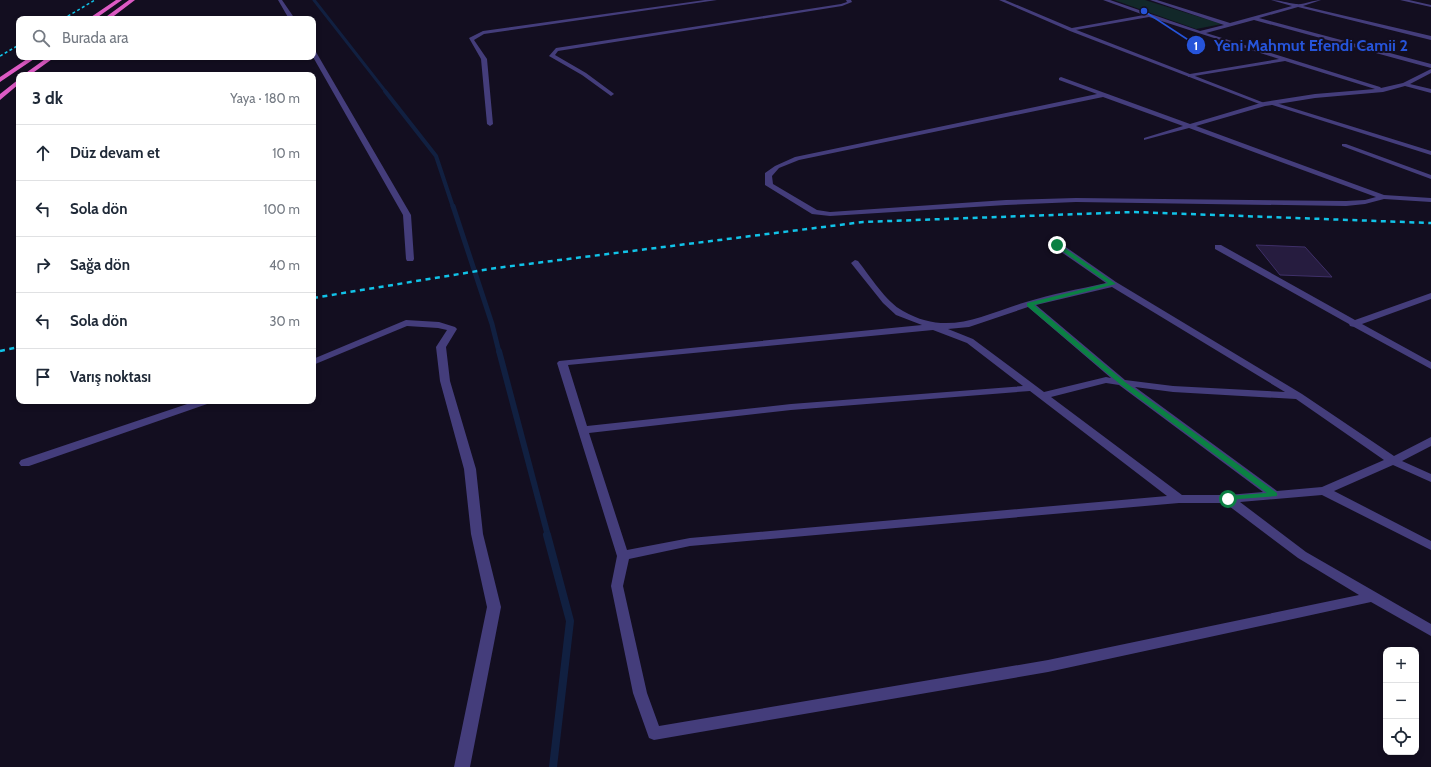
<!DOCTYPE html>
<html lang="tr">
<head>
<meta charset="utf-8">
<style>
  body { margin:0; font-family:Cabin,sans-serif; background:#f6f6f7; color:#1f2937 }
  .controls { position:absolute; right:12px; bottom:12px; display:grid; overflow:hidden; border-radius:8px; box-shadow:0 2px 6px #0003 }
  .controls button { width:36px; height:36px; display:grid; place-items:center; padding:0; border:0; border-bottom:1px solid #e0e1e3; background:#fff; color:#1f2937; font:20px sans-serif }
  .stop { position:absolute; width:12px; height:12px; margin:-9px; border:3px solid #0b8043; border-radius:50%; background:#fff }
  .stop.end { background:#0b8043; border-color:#fff; box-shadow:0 1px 4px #0008 }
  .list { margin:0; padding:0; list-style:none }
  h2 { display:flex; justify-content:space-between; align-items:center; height:52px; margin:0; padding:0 16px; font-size:17px }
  h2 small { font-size:13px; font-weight:400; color:#747a83 }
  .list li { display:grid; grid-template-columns:26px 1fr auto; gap:12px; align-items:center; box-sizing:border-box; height:56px; padding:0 16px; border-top:1px solid #e0e1e3 }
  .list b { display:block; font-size:15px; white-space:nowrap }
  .list em { font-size:13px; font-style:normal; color:#747a83 }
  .icon { flex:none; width:22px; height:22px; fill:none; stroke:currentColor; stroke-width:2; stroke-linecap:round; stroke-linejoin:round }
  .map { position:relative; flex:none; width:1431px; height:767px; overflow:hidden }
  .search { position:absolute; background:#fff; box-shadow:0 2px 6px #0003; left:16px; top:16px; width:300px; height:44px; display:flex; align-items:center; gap:10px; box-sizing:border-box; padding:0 14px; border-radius:8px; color:#747a83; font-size:15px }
  .panel { position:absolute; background:#fff; box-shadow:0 2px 6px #0003; left:16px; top:72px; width:300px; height:332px; border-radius:8px }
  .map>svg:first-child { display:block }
</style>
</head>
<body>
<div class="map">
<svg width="1431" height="767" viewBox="0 0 1431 767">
  <rect width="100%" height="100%" fill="#130e20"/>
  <path fill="#122829" d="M1114,0h31l77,24 -26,5z"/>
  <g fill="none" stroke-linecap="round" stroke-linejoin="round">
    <path stroke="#112041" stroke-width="3" d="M314,0l72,92"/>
    <path stroke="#112041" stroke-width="4" d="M385,91l51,65 17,51"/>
    <path stroke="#112041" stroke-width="5" d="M453,206l39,118 7,28"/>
    <path stroke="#112041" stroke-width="6" d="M499,351l49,185"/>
    <path stroke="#112041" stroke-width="8" d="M547,535l23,86 -17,146"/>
  </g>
  <path fill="#261c3f" stroke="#3f3069" d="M1256,245l49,2 27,30 -52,-2z"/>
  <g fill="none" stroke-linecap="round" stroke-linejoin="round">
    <path fill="#443d7b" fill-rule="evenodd" d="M705,0h12l-233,34 -10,6 13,19 6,65 -3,2 -3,-2 -6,-65 -12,-21 14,-7z
      M846,0h5l1,2 -10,4 -284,45 -3,4 31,18 27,20 1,1 -3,2 -29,-21 -33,-19 7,-8 285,-44 6,-2z
      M1103,0h7l90,31 24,-6 -74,-25h7l73,23 62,-17 -21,-6c9,0 16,3 25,4 8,1 17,-4 25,-4l-18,6 128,30v4l-133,-33 -39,11 172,46v4l-177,-48 -48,13 174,54 1,1 22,-5 28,-14v4l-21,11 21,5v4l-26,-7 -22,6 -68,6 -50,8 -69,20 188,69 47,3v4l-47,-3 -19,5 -19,2 -270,-4 -70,3 -176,11 -18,-2 -47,-29v-12l10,-7 20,-9 302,-63 -38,-14v-2l2,-1 129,47 74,-22 51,-8 60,-5 -90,-28 -97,16v-2l2,-1 89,-15 -130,-42 -79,14 2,-3 72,-13zM1103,97l80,29 -39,12v2l45,-12 187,69 -11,3 -19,1 -270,-3 -70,2 -176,12 -13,-2 -44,-26 -1,-8 7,-8 20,-8z
      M1342,144h4l85,31v4l-89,-33z
      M1054,243h6l56,39 186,112 92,62 37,-19v9l-29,15 29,13v8l-38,-17 -59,26 97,50v9l-109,-55 -82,7 66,50 125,72v12l-60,-34 -323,70 -394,68 -5,-2 -16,-45 -22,-107 6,-30 -60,-193 2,-2 363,-36 -26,-10 -13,-12 -32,-40 4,-3 3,1c12,15 28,41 45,50 45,26 79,4 123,-9 26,-8 53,-13 80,-19l-52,-36zM1112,287l173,105 -112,-6 -48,-6 -89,-75zM1028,307l83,71 -5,-1 -62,15 -71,-53 -25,-10 21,-2zM933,330l34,13 56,43 -232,18 -204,22 -19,-61zM1106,383l13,2 144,107 -35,3h-46l-131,-98zM1135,387l38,5 123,7 88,61 -62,27 -45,4zM1030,391l137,105 -477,42 -63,12 -38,-117 202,-23zM1179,503h46l73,55 61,37 -311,65 -389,66 -12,-33 -24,-107 6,-27 61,-13z
      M1215,245h6l134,75 76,-27v6l-69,25 69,38v7l-77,-42 -4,-1 -1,-2 -134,-75z"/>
    <path fill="#443d7b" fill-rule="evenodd" d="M278,0h4l13,19h-6z
      M999,0h6l69,29 193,75 -5,1 -192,-74z
      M1400,0h9l22,5v2z
      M313,50l3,2 95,163 3,44 -1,2h-6l-1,-2 -3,-44 -90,-158z
      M1269,102h4l158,49v4l-162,-51z
      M406,320l33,2 16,5 2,2 -11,18 4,34 26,88 7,65 18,73 -31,160h-16l33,-160 -16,-73 -7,-65 -24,-88 -4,-34 11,-17 -9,-2 -31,-2 -94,39v-6z
      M196,401h15l-1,2 -181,63h-8l-2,-3 2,-3z"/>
    <path fill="#dd5ac4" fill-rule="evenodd" d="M116,0h6l-27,19h-7z
      M129,0h6l-25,19h-7z
      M30,57h7l-37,25v-5z
      M48,57h7l-25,18h-7z
      M19,79v5l-19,16v-6z"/>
    <path stroke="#11c2e7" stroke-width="1.5" stroke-dasharray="3 2.5" stroke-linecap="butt" d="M63,19l32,-19
      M0,56l19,-11"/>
    <path stroke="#11c2e7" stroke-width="2.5" stroke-dasharray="5 4.5" stroke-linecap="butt" d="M313,298l183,-30 367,-46 271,-10 297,11
      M0,351l19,-4"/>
  </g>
  <path fill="#0b8043" d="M1055,244h4l57,40 -82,21 91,77 152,111v3l-51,4 -1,-1 3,-3 39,-3 -146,-108 -94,-79v-3l81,-20 -53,-37z"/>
  <path fill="none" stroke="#2654da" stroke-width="1.5" d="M1144 11L1196 45"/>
  <g fill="#2654da" stroke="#130e20" stroke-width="1.5">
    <circle cx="1144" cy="11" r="4"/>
    <circle cx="1196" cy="45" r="10"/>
  </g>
  <g font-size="12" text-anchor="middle" font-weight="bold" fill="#fff">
    <text x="1196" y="50">1</text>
  </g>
  <g font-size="16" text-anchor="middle" font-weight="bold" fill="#2654da" stroke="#130e20" stroke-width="4" stroke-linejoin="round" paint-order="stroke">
    <text x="1311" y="51">Yeni Mahmut Efendi Camii 2</text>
  </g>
</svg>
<div class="controls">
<button>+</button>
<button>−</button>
<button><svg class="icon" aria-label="locate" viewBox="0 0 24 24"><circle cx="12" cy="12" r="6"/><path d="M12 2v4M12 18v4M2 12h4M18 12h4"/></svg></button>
</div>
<div class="stop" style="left:1228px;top:499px"></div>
<div class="stop end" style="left:1057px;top:245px"></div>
<div class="search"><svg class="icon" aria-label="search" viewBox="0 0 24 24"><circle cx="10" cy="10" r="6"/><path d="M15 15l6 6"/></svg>Burada ara</div>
<section class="panel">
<h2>3 dk<small>Yaya · 180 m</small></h2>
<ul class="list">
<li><svg class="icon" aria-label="ahead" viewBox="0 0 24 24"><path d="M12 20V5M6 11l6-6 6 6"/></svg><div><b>Düz devam et</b></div><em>10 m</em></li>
<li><svg class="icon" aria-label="left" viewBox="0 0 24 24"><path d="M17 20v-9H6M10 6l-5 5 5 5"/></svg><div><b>Sola dön</b></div><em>100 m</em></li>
<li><svg class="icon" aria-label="right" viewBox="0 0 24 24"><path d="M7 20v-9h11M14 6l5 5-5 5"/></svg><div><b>Sağa dön</b></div><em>40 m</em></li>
<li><svg class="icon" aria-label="left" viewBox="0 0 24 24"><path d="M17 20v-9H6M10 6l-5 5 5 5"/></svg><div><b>Sola dön</b></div><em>30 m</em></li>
<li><svg class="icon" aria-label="arrive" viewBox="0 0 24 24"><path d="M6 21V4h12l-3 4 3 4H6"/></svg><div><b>Varış noktası</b></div></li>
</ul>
</section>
</div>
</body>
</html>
